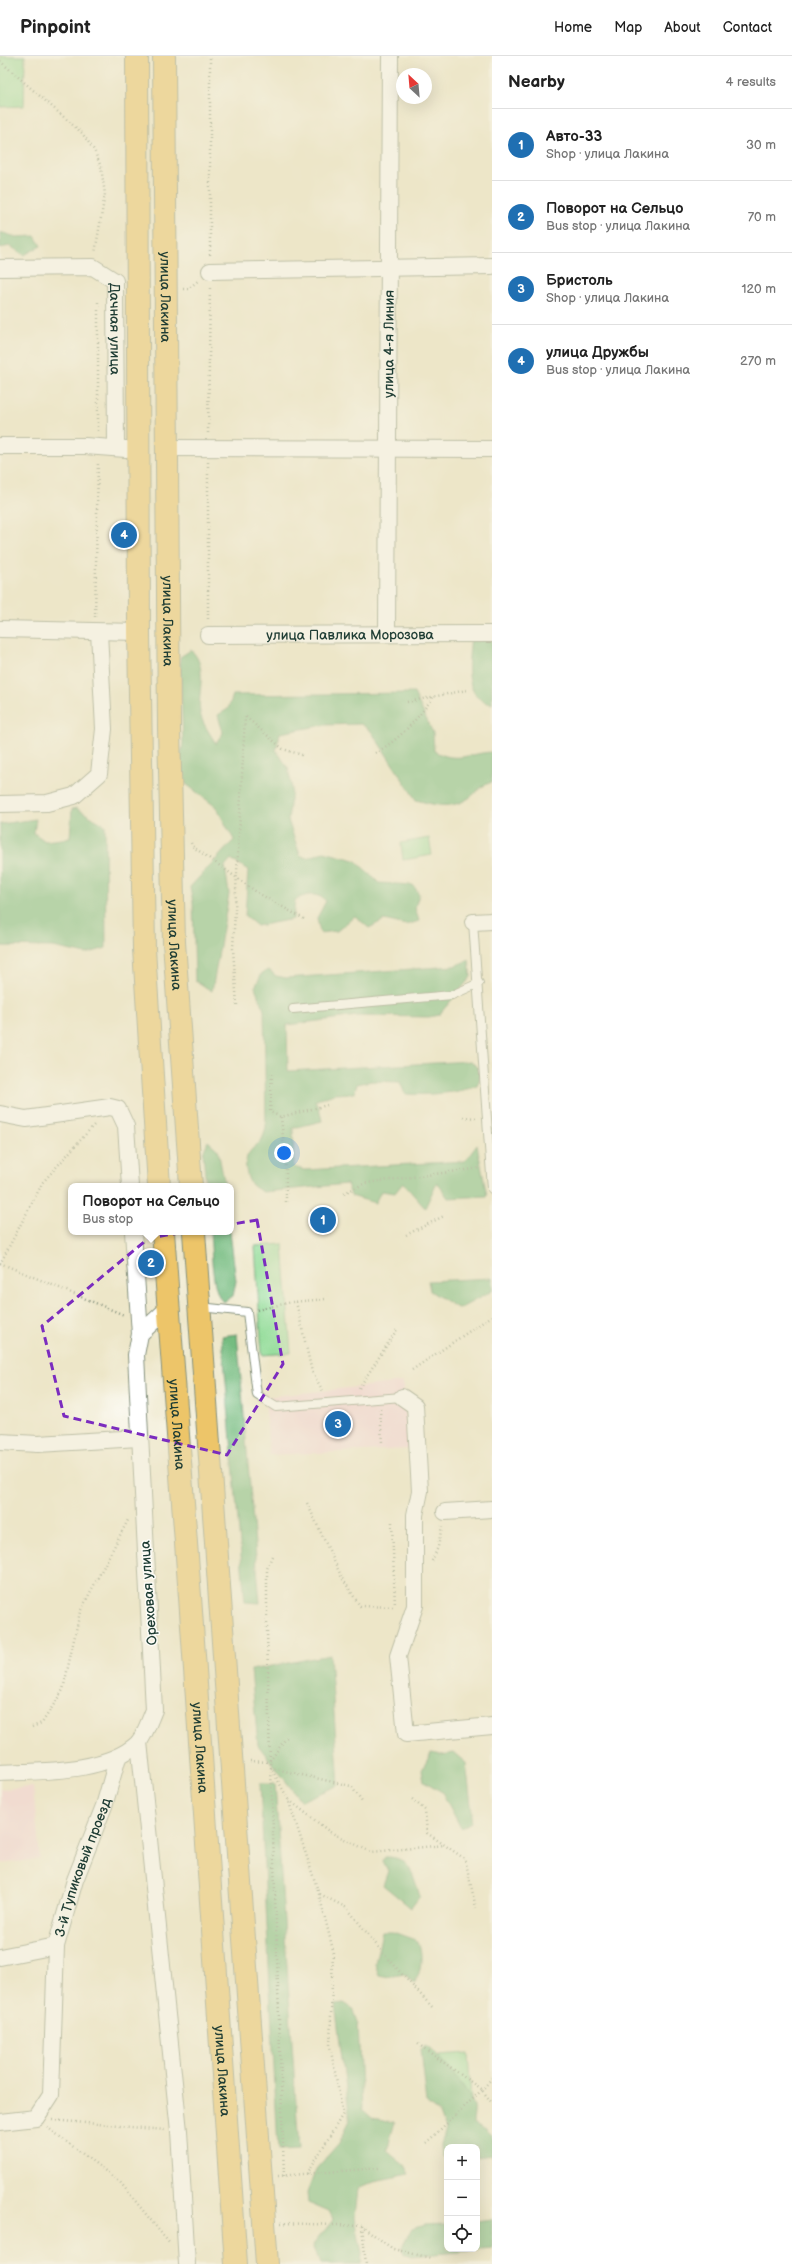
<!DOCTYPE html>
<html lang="en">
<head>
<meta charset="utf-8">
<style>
  body { margin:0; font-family:"Balsamiq Sans",sans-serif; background:#f6f6f6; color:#222 }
  .controls { position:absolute; right:12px; bottom:12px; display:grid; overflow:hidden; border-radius:8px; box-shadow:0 4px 16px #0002 }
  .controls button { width:36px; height:36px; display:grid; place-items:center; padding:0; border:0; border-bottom:1px solid #e0e0e0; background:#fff; color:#222; font:20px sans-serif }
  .compass { position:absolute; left:396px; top:12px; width:36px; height:36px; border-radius:50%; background:#fff; box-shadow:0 4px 16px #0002; rotate:334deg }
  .you { position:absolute; left:284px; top:1097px; width:14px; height:14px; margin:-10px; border:3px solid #fff; border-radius:50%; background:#1a73e8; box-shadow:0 0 0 6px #1a73e833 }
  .badge { display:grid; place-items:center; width:26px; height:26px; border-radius:50%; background:#1f6fb2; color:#fff; font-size:13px; font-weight:700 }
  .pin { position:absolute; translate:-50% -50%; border:2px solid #fff; box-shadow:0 1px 4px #0006 }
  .popup { position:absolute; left:68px; top:1127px; width:166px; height:52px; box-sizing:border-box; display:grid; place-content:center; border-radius:8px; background:#fff; filter:drop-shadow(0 1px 3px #0005); font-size:13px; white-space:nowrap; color:#767676 }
  .popup b { font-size:15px; color:#222 }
  .popup::after { content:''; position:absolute; left:50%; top:100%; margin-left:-8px; border:8px solid transparent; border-top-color:#fff }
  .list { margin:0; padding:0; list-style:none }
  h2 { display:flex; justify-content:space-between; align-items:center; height:52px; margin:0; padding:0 16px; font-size:17px }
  h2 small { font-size:13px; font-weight:400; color:#767676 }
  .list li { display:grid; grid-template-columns:26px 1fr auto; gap:12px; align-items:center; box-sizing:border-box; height:72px; padding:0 16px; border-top:1px solid #e0e0e0 }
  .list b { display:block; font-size:15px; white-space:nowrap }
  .list p { margin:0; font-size:13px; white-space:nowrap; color:#767676 }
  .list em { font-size:13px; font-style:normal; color:#767676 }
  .icon { flex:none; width:22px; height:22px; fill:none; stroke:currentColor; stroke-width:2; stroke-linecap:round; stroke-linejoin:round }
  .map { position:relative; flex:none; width:492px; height:2208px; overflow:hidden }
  header { display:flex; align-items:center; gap:24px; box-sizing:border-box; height:56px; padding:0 20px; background:#fff; border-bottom:1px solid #e0e0e0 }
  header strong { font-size:19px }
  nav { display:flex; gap:22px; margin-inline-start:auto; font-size:14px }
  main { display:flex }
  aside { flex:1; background:#fff }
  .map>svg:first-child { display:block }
</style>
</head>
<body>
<header>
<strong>Pinpoint</strong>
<nav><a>Home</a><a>Map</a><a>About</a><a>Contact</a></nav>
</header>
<main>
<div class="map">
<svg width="492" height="2208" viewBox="0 0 492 2208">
  <rect width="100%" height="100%" fill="#fdfcf7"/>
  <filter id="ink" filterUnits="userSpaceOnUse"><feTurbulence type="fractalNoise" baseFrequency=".025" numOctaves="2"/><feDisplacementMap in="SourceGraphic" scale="8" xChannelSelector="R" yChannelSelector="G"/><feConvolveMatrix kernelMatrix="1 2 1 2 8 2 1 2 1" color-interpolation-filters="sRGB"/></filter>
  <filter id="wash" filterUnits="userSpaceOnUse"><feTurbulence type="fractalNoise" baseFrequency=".012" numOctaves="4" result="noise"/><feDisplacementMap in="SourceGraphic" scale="16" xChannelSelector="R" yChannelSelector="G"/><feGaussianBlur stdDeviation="0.9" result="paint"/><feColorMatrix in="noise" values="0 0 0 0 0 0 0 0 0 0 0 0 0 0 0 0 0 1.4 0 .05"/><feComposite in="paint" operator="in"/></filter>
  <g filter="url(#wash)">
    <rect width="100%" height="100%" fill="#ede6c8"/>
    <path fill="#f6cfd9" d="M403,1326l7,67 -141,6 -4,-58z
      M33,1731l7,72 -40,5v-75z"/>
    <path fill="#92dc98" stroke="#588c66" d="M0,0h25l-1,50 -24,1z
      M429,782l3,17 -29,5 -2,-17z
      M283,1188l8,109 -29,2 -7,-109z
      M468,1997l3,47 -28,3 -4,-48z"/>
    <path fill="#75bc80" stroke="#4a7c5a" d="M0,176l16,5 19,-1 6,10 -17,9 -14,-9 -10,2z
      M471,580h21v68c-31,-5 -23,-45 -21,-68z
      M191,594c18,17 6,41 9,63 2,10 11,22 16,31l7,-11 -5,-18 10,-6 5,-14 181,-2 19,40 1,18c23,13 35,2 58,1v30c-14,5 -13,9 -23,16 -18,12 -34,7 -53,2l-45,-69 -10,-7 -37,1 -44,8 -4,17 12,18 4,21 -4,31 12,35 7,3 17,-6 31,8 24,23 34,2 6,9 -4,14 4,13 -13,4 -22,-5 -15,8 -14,-12 -18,15 -17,2 -3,-15 9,-17c-9,-9 -20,-7 -31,-1l-2,19 -36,7 -12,-10 3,-46 -17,-11 -6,7 4,28 -17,97 -17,-10 -2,-79 -3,-15 44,-47 -18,-33 -39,-30 6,-34 -3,-86z
      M76,752l29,17 1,123 -20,6 -33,-7 -53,-1v-122l36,-5 -2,14 11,8 25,-3 2,-29z
      M469,904l2,17 -32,38 -10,2 -72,-1 -70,9 1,46 183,-10c8,8 12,13 6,25 -23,8 -48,9 -72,8l-5,-12 -28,-1 -15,3 -3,9 -20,1 -20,7 5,6 3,14 -29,7 1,39 10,3 161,-9 12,-16 10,51 -39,2 -11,-16 -12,26 -22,-25 -8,10 -14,-2 -6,12 -24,-7 -4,-12 -84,8c-3,-2 -8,-4 -11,-7 -6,-6 -9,-25 -3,-32 9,-13 11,-4 17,-25l-2,-118 -9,-23 7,-14 7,-3 7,6 10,2 168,-12z
      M208,1085l10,9 7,36h-19l-3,-33z
      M210,1176h20l6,49 -3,15 -10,6c-12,-11 -11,-53 -13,-70z
      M492,1222v13l-33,18 -29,-18 -2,-10z
      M237,1278l23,269 -15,-1 -23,-266z
      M330,1599l9,130 -38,16 -43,-56 -7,-75z
      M431,1697l10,2 13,-2 12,10 6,50 -1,9 -10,6 -19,-36 -18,-11 -2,-11z
      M260,1727h15l24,366 -21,1z
      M385,1801c26,-1 28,19 35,39l-9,12 -28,-23 5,-14 -5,-10z
      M382,1876h11l25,9c5,15 4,27 -3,42l-11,-9 -15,3 -10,-2 -4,-11z
      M344,1947l8,5 6,17 4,84 10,9 23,4 -8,28 18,15 5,9 -36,7 -16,7 -3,30 7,35 -1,11h-41l-7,-19 20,-25 -4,-8 -21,-9 -1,-10 9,-24 23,-26 11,-23 -15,-116z
      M425,1989c11,4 47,49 49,62 1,5 -1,11 -1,16l13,7 6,6v19l-15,2v-10h-30v13l-6,-3 -1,-13 5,-14 -6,-16 -12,-10 -6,-55z
      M492,2163v30l-80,7 -8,-3 -2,-6 10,-18 12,-4 23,-1v25h30v-28z"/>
  </g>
  <g filter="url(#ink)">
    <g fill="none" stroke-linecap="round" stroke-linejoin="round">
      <defs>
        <path id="service" d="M473,866l19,267
          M293,953l159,-14 27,-12
          M200,1251l47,5 10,83 19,12 126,-10"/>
        <g id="minor">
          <path id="s1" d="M0,212l93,-1 22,14 1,167"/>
          <path d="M210,215l282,-5"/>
          <path d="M0,390h85l41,3"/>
          <path d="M166,392l326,1"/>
          <path d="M0,573l139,3"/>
          <path id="s2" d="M387,577l3,-577"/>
          <path id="s3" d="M208,579l284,-1"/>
          <path d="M0,748l47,-1 27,-7 25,-22 5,-45 -5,-97"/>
          <path d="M473,866l19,-1"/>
          <path d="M0,1058l26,5 84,-12 8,2 8,17 4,60"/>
          <path d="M133,1176l7,102"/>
          <path d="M402,1341l13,9 5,85 -5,24v91l-17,50 8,78 86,-8"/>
          <path d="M0,1386l38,2 101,-6"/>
          <path d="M445,1456l47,-3"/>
          <path d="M139,1686l40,389 8,133"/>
          <path d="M0,1717c42,-2 106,0 138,-30 7,-8 12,-24 16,-33l-18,-355 4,-21 28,-26"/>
          <path id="s4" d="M0,1901l56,-11 19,-66 29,-74 14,-49"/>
          <path d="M0,2066l36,-4 15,-23 5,-149"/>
        </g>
        <g id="trunk">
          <path d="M137,0l2,576 5,317 15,237"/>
          <path id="s5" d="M164,0l5,672 5,214 17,244"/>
          <path id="s6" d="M163,1176l27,365 46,667"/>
          <path d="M194,1176l73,1032"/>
        </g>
      </defs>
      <use href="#service" stroke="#86927e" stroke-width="10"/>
      <use href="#minor" stroke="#86927e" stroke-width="18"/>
      <use href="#trunk" stroke="#86927e" stroke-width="24"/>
      <path stroke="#86927e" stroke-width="2.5" stroke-dasharray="1 3" stroke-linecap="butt" d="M0,5l82,72 12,17 7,17 4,27 -10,59
        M210,199v-199
        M183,233h5l11,-9
        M98,246v131
        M208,377l2,-147
        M95,561l3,-155
        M208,563v-157
        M407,646l60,-12
        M246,661l37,32 19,6
        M375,697c26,-14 42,-34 59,-57
        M191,787l1,3 66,47 46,26
        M237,949l-4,-56 12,-232
        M272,1018l-2,38 11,5
        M463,1061l14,1
        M344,1137l22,-10 115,-15
        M286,1146v-33l-5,-52 46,-12
        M406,1179l38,-19
        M0,1207l124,52
        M0,1208l43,-82 51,-57
        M296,1246l16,70 11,19
        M257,1254l35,-8 34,-3
        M412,1314l80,-54
        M359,1332l39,-60
        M380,1353l2,33
        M307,1447l35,75 18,28 35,1
        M392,1466l3,85
        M272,1500l-5,13v61l3,132 1,6 17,31 31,95 14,56 -3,96 13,68 -36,60
        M432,1505l6,-14 4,-21
        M32,1671l10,-4 21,-33 17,-78 48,-92
        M250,1705l20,1
        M270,1705l18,-26
        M412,1743l13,11 2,23 38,26 11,49
        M289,1744l41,32 41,20 74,-7
        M320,1838l27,14 40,50 47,51
        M418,1988l64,46 10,13
        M52,2064l113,10
        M47,2071l73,55 50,62
        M426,2087l56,-53 10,-12
        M278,2120l101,-8
        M284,2120l-13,-408 80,18 11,16
        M281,2167l81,3 31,23 38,9
        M362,2170l4,38"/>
      <use href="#service" stroke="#fff" stroke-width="8"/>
      <use href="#minor" stroke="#fff" stroke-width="16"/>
      <use href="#trunk" stroke="#edc569" stroke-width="22"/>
    </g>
  </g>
  <path d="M0 0H492V2208H0ZM257,1164l26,144 -56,91 -163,-39 -22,-90 107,-88z" fill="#ede6c8" fill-opacity=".55" fill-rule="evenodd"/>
  <path fill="none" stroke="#7b2cbf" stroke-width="3" stroke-dasharray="8 5" stroke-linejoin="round" d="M257,1164l26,144 -56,91 -163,-39 -22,-90 107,-88z"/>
  <g text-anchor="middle" stroke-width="3" stroke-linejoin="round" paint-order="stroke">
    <g font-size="14" fill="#1f3d34" stroke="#fdfcf7">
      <text dy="5" stroke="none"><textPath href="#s5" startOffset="241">улица Лакина</textPath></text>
      <text dy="5" stroke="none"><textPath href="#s1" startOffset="167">Дачная улица</textPath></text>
      <text dy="5" stroke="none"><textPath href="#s2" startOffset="289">улица 4-я Линия</textPath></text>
      <text dy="5" stroke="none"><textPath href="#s5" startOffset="565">улица Лакина</textPath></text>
      <text dy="5" stroke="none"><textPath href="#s3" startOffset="142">улица Павлика Морозова</textPath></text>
      <text dy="5" stroke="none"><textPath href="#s5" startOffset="889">улица Лакина</textPath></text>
      <text dy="5" stroke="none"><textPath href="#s6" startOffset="193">улица Лакина</textPath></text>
      <text transform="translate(148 1537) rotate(-94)" y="5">Ореховая улица</text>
      <text dy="5" stroke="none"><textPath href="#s6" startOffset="517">улица Лакина</textPath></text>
      <text dy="5" stroke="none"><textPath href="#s4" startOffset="140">3-й Тупиковый проезд</textPath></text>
      <text dy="5" stroke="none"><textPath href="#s6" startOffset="841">улица Лакина</textPath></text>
    </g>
  </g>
</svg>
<div class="controls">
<button>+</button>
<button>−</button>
<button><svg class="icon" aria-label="locate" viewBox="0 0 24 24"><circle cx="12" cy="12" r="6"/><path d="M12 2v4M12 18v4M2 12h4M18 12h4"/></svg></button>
</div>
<svg class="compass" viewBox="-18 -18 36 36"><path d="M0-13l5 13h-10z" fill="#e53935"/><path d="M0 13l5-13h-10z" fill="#767676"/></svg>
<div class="you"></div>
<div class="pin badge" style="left:323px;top:1164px">1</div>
<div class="pin badge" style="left:151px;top:1207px">2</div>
<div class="popup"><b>Поворот на Сельцо</b>Bus stop</div>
<div class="pin badge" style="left:338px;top:1368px">3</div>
<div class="pin badge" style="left:124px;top:479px">4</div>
</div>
<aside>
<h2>Nearby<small>4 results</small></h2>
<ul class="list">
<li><span class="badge">1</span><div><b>Авто-33</b><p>Shop · улица Лакина</p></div><em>30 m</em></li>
<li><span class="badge">2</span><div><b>Поворот на Сельцо</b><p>Bus stop · улица Лакина</p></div><em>70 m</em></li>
<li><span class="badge">3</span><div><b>Бристоль</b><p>Shop · улица Лакина</p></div><em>120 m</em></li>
<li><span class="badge">4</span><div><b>улица Дружбы</b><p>Bus stop · улица Лакина</p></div><em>270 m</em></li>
</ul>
</aside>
</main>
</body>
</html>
